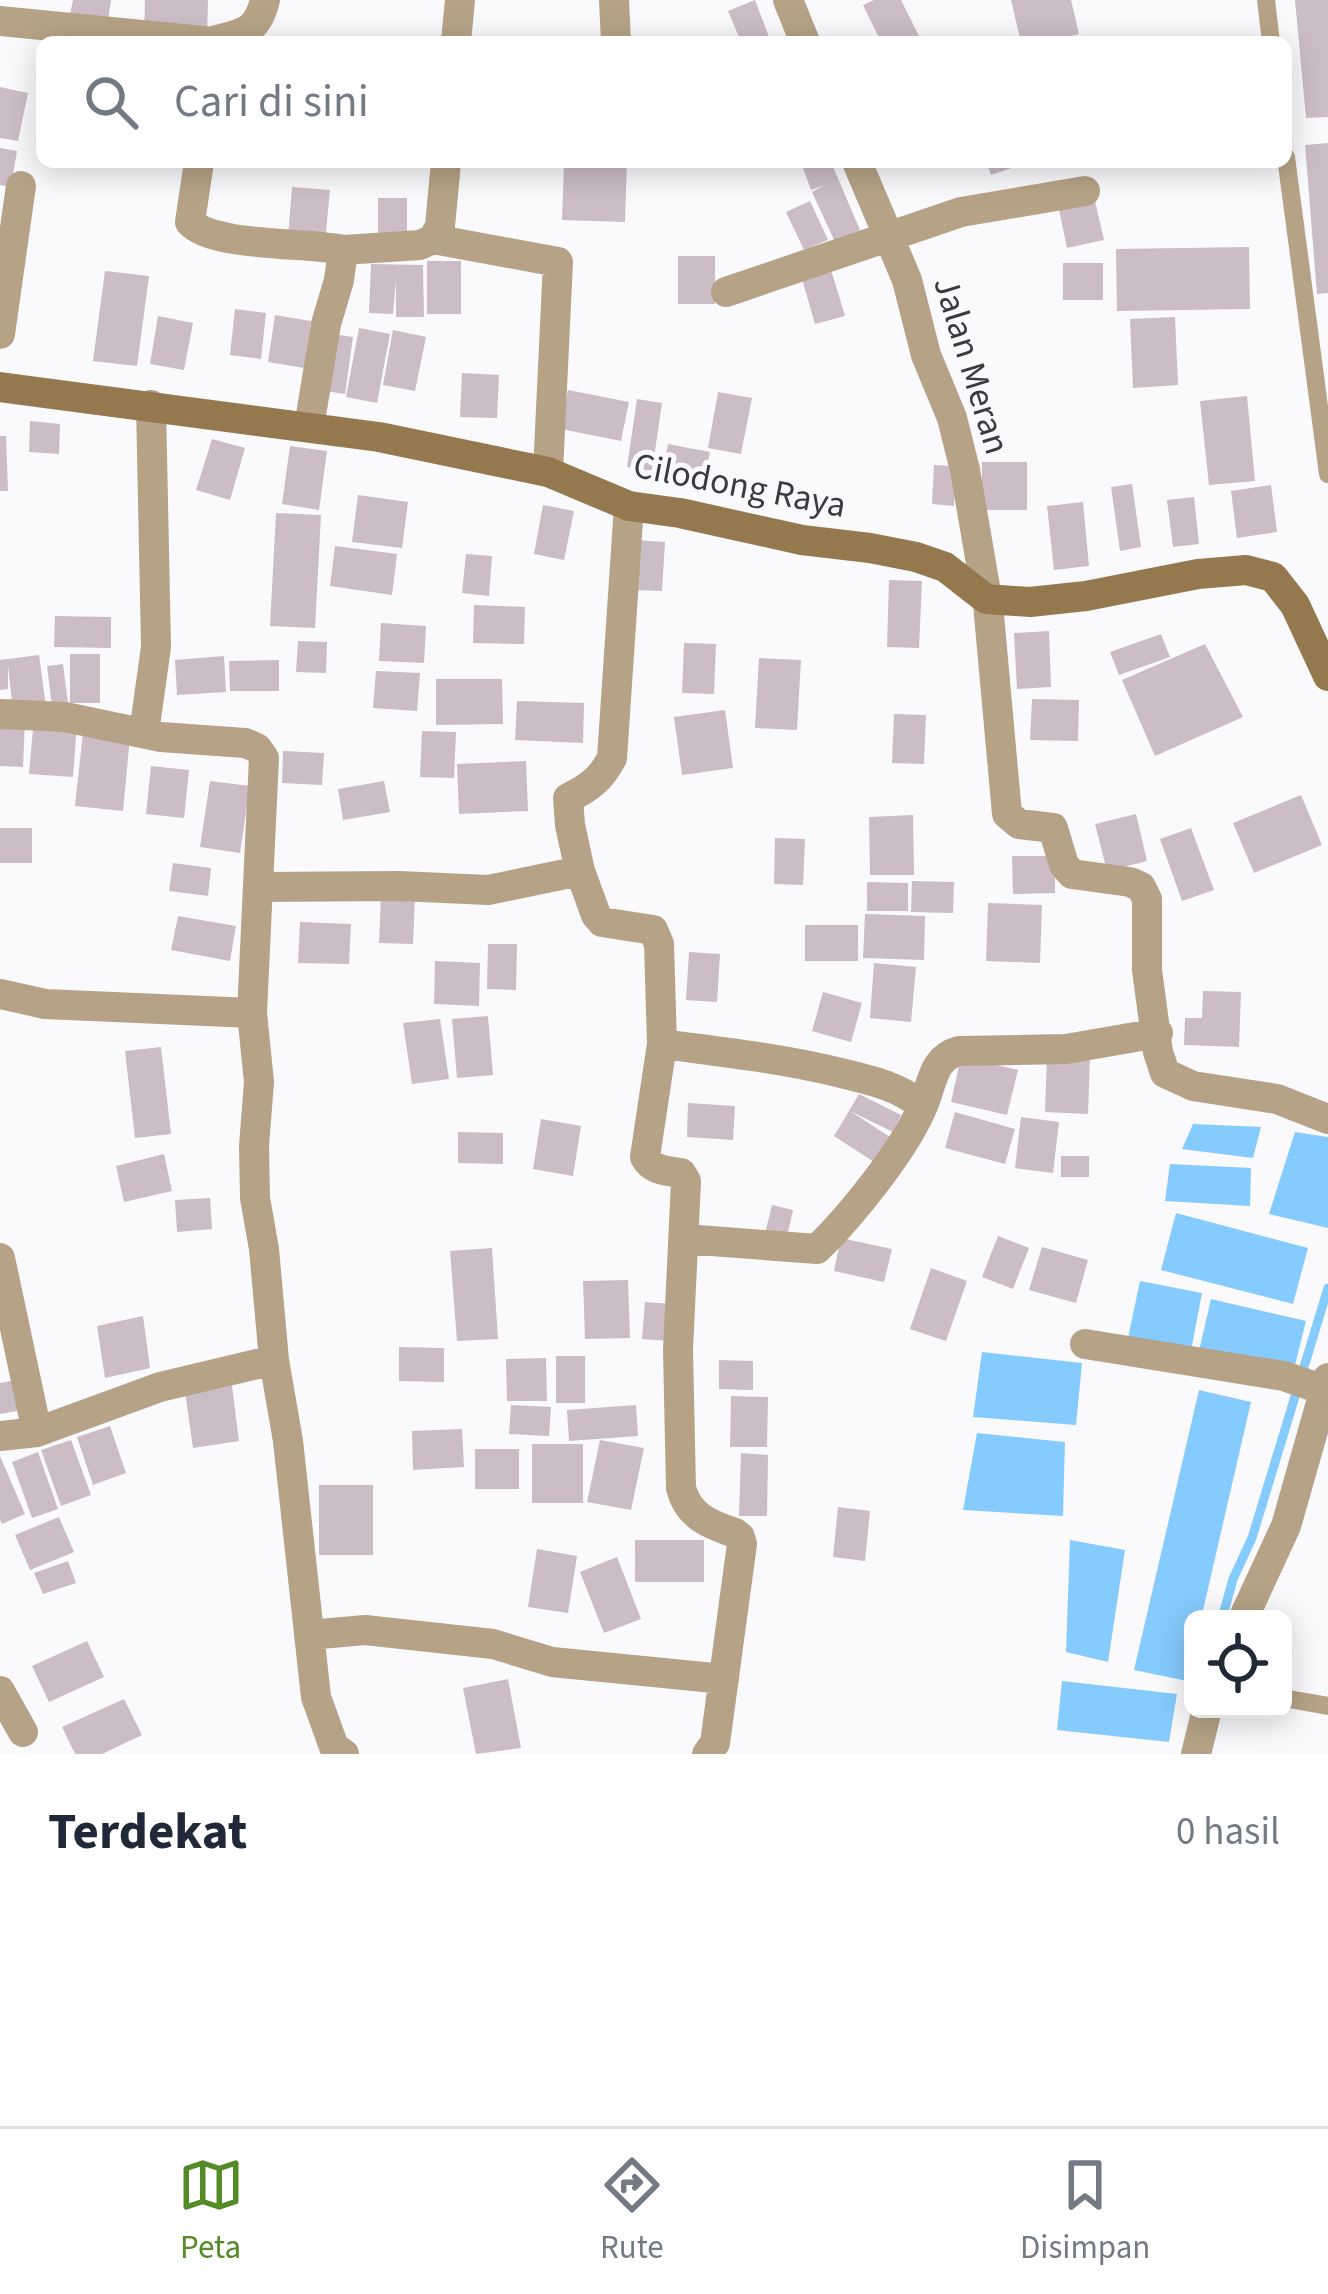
<!DOCTYPE html>
<html lang="id">
<head>
<meta charset="utf-8">
<style>
  body { margin:0; font-family:"Source Sans 3",sans-serif; background:#f2f2f3; color:#1f2937 }
  .controls { position:absolute; right:36px; bottom:36px; display:grid; overflow:hidden; border-radius:18px; box-shadow:0 6px 30px #0003 }
  .controls button { width:108px; height:108px; display:grid; place-items:center; padding:0; border:0; border-bottom:3px solid #e0e1e3; background:#fff; color:#1f2937; font:60px sans-serif }
  .list { margin:0; padding:0; list-style:none }
  h2 { display:flex; justify-content:space-between; align-items:center; height:156px; margin:0; padding:0 48px; font-size:51px }
  h2 small { font-size:39px; font-weight:400; color:#747a83 }
  .icon { flex:none; width:66px; height:66px; fill:none; stroke:currentColor; stroke-width:2; stroke-linecap:round; stroke-linejoin:round }
  .map { position:relative; flex:none; width:1328px; height:1754px; overflow:hidden }
  .search { position:absolute; background:#fff; box-shadow:0 6px 30px #0003; left:36px; right:36px; top:36px; height:132px; display:flex; align-items:center; gap:30px; box-sizing:border-box; padding:0 42px; border-radius:18px; color:#747a83; font-size:45px }
  .sheet { height:372px; background:#fff }
  nav { display:flex; justify-content:space-around; align-items:center; box-sizing:border-box; height:168px; border-top:3px solid #e0e1e3; background:#fff; font-size:33px; color:#747a83 }
  nav a { display:grid; justify-items:center; gap:6px }
  nav .on { color:#538b27 }
  .map>svg:first-child { display:block }
</style>
</head>
<body>
<div class="map">
<svg width="1328" height="1754" viewBox="0 0 1328 1754">
  <rect width="100%" height="100%" fill="#fafafd"/>
  <path fill="#85cbfd" d="M1193,1124l68,3 -8,31 -71,-9z
    M1295,1132l33,5v91l-59,-14z
    M1170,1164l81,4 -1,38 -85,-5z
    M1176,1213l132,35 -15,56 -132,-34z
    M1140,1281l62,12 -11,58 -63,-13z
    M1211,1299l95,22 -13,52 -94,-22z
    M982,1352l100,11 -6,62 -103,-8z
    M1199,1390l52,12 -50,217h-8v34l-6,28 -53,-11z
    M977,1433l88,9 -2,74 -100,-6z
    M1070,1540l55,10 -17,112 -42,-10z
    M1062,1681l115,13 -8,48 -112,-12z"/>
  <g fill="none" stroke-linecap="round" stroke-linejoin="round">
    <path stroke="#85cbfd" stroke-width="9" d="M1222,1619l11,-40 19,-41 76,-250"/>
  </g>
  <path fill="#cbbcc6" d="M73,0h38l-3,21 -38,-6z
    M145,0h63l-1,37 -63,-2z
    M755,0l16,42h-30l-13,-31z
    M874,0h27l20,40 -40,2 -18,-37z
    M1011,0h60l8,34 -31,8h-27z
    M1295,0h33v117l-22,1z
    M0,87l28,6 -10,48 -18,-3z
    M1328,143v150l-11,1 -12,-149z
    M0,148l17,3 -6,36 -11,-2z
    M564,162h63l-2,60 -63,-2z
    M819,162h12l29,68 -25,12 -23,-50 13,-7 -14,5 -8,-22z
    M986,162h39l1,1 -35,12z
    M292,187l38,3 -5,51 -37,-4z
    M1094,197l10,43 -37,8 -9,-43z
    M378,198h29v43h-29z
    M810,201l18,39 -24,10 -18,-38z
    M1249,247l1,62 -133,2 -1,-62z
    M678,256h37v48h-37z
    M427,261h34v53h-34z
    M829,263l16,53 -30,8 -15,-52z
    M1063,263h40v37h-40z
    M371,264l52,1 1,52h-28v-37l-3,34 -24,-1z
    M105,271l44,5 -12,90 -44,-5z
    M235,309l31,4 -5,46 -31,-4z
    M275,315l36,6 -7,47 -36,-6z
    M158,316l35,7 -9,47 -34,-6z
    M1175,317l3,68 -45,3 -3,-69z
    M359,328l31,6 -13,69 -31,-6z
    M393,330l33,7 -11,54 -32,-6z
    M327,333l26,4 -8,57 -26,-4z
    M462,373l37,2 -2,43 -37,-1z
    M568,390l61,12 -8,39 -60,-12z
    M718,392l34,6 -11,56 -33,-6z
    M1247,396l8,85 -46,4 -9,-84z
    M637,399l25,4 -10,68 -25,-4z
    M30,421l30,3 -1,30 -30,-2z
    M0,436h6l2,55h-8z
    M212,439l33,9 -15,52 -34,-10z
    M668,444l42,8 -6,27 -41,-9z
    M290,446l37,5 -8,59 -37,-6z
    M982,462h45v48h-45z
    M934,465l22,1 -2,40 -22,-2z
    M1132,484l9,63 -21,4 -9,-64z
    M1271,485l6,47 -40,6 -6,-47z
    M358,495l50,7 -6,46 -50,-6z
    M1194,497l5,47 -26,3 -6,-47z
    M1083,502l6,64 -35,4 -7,-64z
    M543,505l31,6 -10,49 -30,-6z
    M276,513l45,2 -6,113 -45,-2z
    M636,540l29,2 -3,49 -29,-1z
    M335,546l62,8 -5,41 -62,-9z
    M466,554l26,2 -3,40 -27,-3z
    M889,580l33,1 -3,67 -32,-1z
    M474,605l51,2 -1,37 -51,-1z
    M55,616l56,1v31l-57,-1z
    M381,623l45,3 -2,37 -45,-2z
    M1049,631l2,56 -34,2 -3,-56z
    M1161,634l9,23 -51,18 -9,-23z
    M298,641l29,1 -1,31 -30,-1z
    M684,643l32,1 -2,50 -32,-1z
    M1205,644l38,73 -88,39 -33,-76z
    M70,654h30v49h-30z
    M39,655l7,52 -33,4 -5,-46v24l-8,1v-30z
    M224,656l2,36 -49,3 -2,-35z
    M759,658l42,2 -4,70 -42,-2z
    M279,660v31h-49l-1,-30z
    M63,664l5,40 -16,2 -5,-40z
    M376,671l44,2 -3,38 -44,-3z
    M436,679h66l1,45 -67,1z
    M1032,699l47,1 -1,41 -48,-1z
    M517,701l67,2 -1,40 -68,-3z
    M725,710l8,58 -51,7 -8,-58z
    M894,714l32,1 -2,49 -32,-1z
    M34,718l43,4 -4,55 -44,-3z
    M0,719l25,2 -2,46 -23,-1z
    M422,731l34,1 -2,46 -34,-1z
    M83,732l47,5 -7,74 -48,-5z
    M283,751l41,2 -2,32 -40,-2z
    M526,761l2,50 -69,3 -2,-50z
    M151,766l38,4 -5,48 -38,-4z
    M210,781l40,5 -10,67 -40,-6z
    M384,781l6,31 -47,8 -5,-31z
    M1301,795l21,50 -68,28 -21,-50z
    M1136,814l11,47 -40,10 -12,-47z
    M913,815l1,60h-44l-1,-58z
    M0,828h32v35h-32z
    M1191,828l23,62 -32,11 -22,-62z
    M775,838l30,1 -2,46 -29,-1z
    M1012,856h43v37l-42,1z
    M173,863l38,5 -3,28 -39,-5z
    M912,881l42,1 -1,31 -42,-1z
    M867,882l41,1v28h-41z
    M381,896l34,1 -2,47 -34,-1z
    M988,903l54,2 -2,58 -54,-2z
    M865,914l60,2 -1,44 -61,-2z
    M178,916l58,10 -6,35 -59,-11z
    M300,922l51,2 -2,40 -51,-1z
    M805,925h53v36h-53z
    M488,944h29l-1,46 -29,-1z
    M689,952l31,2 -3,48 -31,-2z
    M435,961l45,2 -1,43 -45,-2z
    M874,963l42,4 -5,55 -41,-4z
    M1203,991l38,1 -2,55 -55,-2 1,-27h17z
    M823,992l39,11 -11,39 -39,-11z
    M488,1016l5,59 -36,3 -5,-59z
    M440,1019l9,60 -37,5 -9,-61z
    M161,1047l10,87 -36,4 -10,-87z
    M1047,1055l43,1 -2,58 -43,-2z
    M961,1057l57,13 -11,45 -56,-13z
    M859,1094l42,21 -8,17 -43,-21 40,26 -16,25 -40,-26z
    M688,1103l47,3 -2,34 -46,-3z
    M955,1112l60,17 -10,35 -60,-16z
    M1021,1117l38,5 -6,51 -38,-5z
    M541,1119l40,7 -8,50 -40,-7z
    M458,1132l45,1v31l-45,-1z
    M164,1154l8,37 -48,11 -8,-36z
    M1061,1156h28v21h-28z
    M210,1198l2,31 -35,3 -2,-32z
    M772,1205l21,5 -8,36 -22,-5z
    M998,1236l31,12 -16,41 -31,-12z
    M841,1238l51,11 -8,33 -50,-11z
    M1042,1247l46,13 -12,43 -47,-13z
    M492,1248l6,91 -41,2 -7,-90z
    M931,1268l36,13 -21,60 -36,-12z
    M628,1280l2,58 -45,1 -2,-58z
    M645,1302l27,2 -3,37 -27,-2z
    M143,1316l7,52 -45,10 -8,-52z
    M399,1347l45,1v34l-45,-1z
    M556,1356h29v47h-29z
    M546,1358l1,43h-40l-1,-42z
    M719,1360l34,1v29l-34,-1z
    M231,1378l8,63 -46,7 -9,-63z
    M16,1380l6,30 -22,4v-31z
    M731,1396l37,1 -1,50h-37z
    M511,1405l40,2 -2,29 -40,-2z
    M636,1405l2,31 -69,5 -2,-31z
    M110,1426l16,47 -33,12 -16,-48z
    M462,1429l2,38 -51,3 -1,-39z
    M71,1440l20,55 -30,11 -20,-56z
    M600,1440l44,8 -13,62 -44,-8z
    M532,1444h51v59h-51z
    M475,1449h44v40h-44z
    M38,1452l20,57 -26,9 -20,-56z
    M741,1453l27,2 -1,61h-28z
    M0,1456l25,58 -23,10 -2,-4z
    M319,1485h54v70h-54z
    M838,1507l32,4 -5,50 -32,-4z
    M59,1517l15,35 -44,18 -15,-35z
    M635,1540h69v42h-69z
    M537,1549l40,7 -9,57 -40,-6z
    M617,1557l24,62 -37,14 -24,-61z
    M68,1561l8,22 -33,11 -9,-21z
    M87,1641l17,36 -55,25 -17,-36z
    M508,1679l13,69 -45,6 -13,-66z
    M124,1699l18,36 -40,19h-27l-13,-27z"/>
  <g fill="none" stroke-linecap="round" stroke-linejoin="round">
    <path stroke="#b6a387" stroke-width="18" d="M1266,0l5,42
      M1286,157l42,317
      M1283,1698l45,8"/>
    <path stroke="#b6a387" stroke-width="30" d="M614,0l2,42
      M788,0l17,42
      M0,21l213,21
      M213,41c30,-8 44,-8 52,-41
      M456,42l4,-42
      M199,162l-9,60c22,25 117,20 153,28l-4,30 -13,44 -17,103
      M857,162l50,118 19,75 26,63 13,52 23,134 19,210 12,10 34,4 11,37 8,9 58,8 11,5 6,12v71l11,82 7,21 28,13 84,13 51,20
      M433,239l7,-13 6,-64
      M343,250l77,-5 13,-6 125,23 -10,210
      M726,292l235,-80 124,-21
      M0,334l21,-148
      M0,714l65,3 96,20 84,6 12,5 7,10 -12,255 7,69 -5,64 1,52 9,51 10,111 14,81 28,256 18,50 10,7
      M144,733l12,-86 -5,-242
      M580,871l-10,-46 -2,-27c21,-10 33,-19 44,-40l17,-252
      M258,887l141,-1 89,4 92,-19 16,44 6,7 51,8 6,14 3,100 -17,113c7,14 23,14 36,16l5,8 -8,169 3,138c7,28 28,36 54,45l5,4 2,7 -27,199 -8,11
      M0,994l45,10 207,9
      M662,1044c59,8 117,14 175,28 33,8 59,13 86,34
      M685,1239l132,10c34,-33 90,-102 107,-146 9,-22 9,-45 35,-52l107,-2 92,-16
      M0,1258l37,174
      M1085,1344l199,32 40,14
      M0,1436l37,-4 123,-45 114,-27
      M1243,1619l43,-93 42,-148
      M309,1635l56,-5 128,14 59,18 172,17
      M0,1691l23,41
      M1196,1754l11,-45"/>
    <path stroke="#94794e" stroke-width="30" d="M0,387l379,50 169,35 81,34 51,7 122,27 68,8 46,9 29,10 41,32 44,3 56,-6 112,-22 48,-4 27,7 22,28 33,71"/>
  </g>
  <g text-anchor="middle" stroke-width="10" stroke-linejoin="round" paint-order="stroke">
    <g font-size="36" fill="#3b3a40" stroke="#fafafd">
      <text transform="translate(973 365) rotate(73)" y="13">Jalan Meran</text>
      <text transform="translate(740 484) rotate(11)" y="13">Cilodong Raya</text>
    </g>
  </g>
</svg>
<div class="controls">
<button><svg class="icon" aria-label="locate" viewBox="0 0 24 24"><circle cx="12" cy="12" r="6"/><path d="M12 2v4M12 18v4M2 12h4M18 12h4"/></svg></button>
</div>
<div class="search"><svg class="icon" aria-label="search" viewBox="0 0 24 24"><circle cx="10" cy="10" r="6"/><path d="M15 15l6 6"/></svg>Cari di sini</div>
</div>
<section class="sheet">
<h2>Terdekat<small>0 hasil</small></h2>
<ul class="list">
</ul>
</section>
<nav>
<a class="on"><svg class="icon" aria-label="map" viewBox="0 0 24 24"><path d="M3 6l6-2 6 2 6-2v14l-6 2-6-2-6 2zM9 4v14M15 6v14"/></svg>Peta</a>
<a><svg class="icon" aria-label="directions" viewBox="0 0 24 24"><path d="M12 3l9 9-9 9-9-9zM9 14v-3h6M13 9l2 2-2 2"/></svg>Rute</a>
<a><svg class="icon" aria-label="saved" viewBox="0 0 24 24"><path d="M7 4h10v16l-5-4-5 4z"/></svg>Disimpan</a>
</nav>
</body>
</html>
